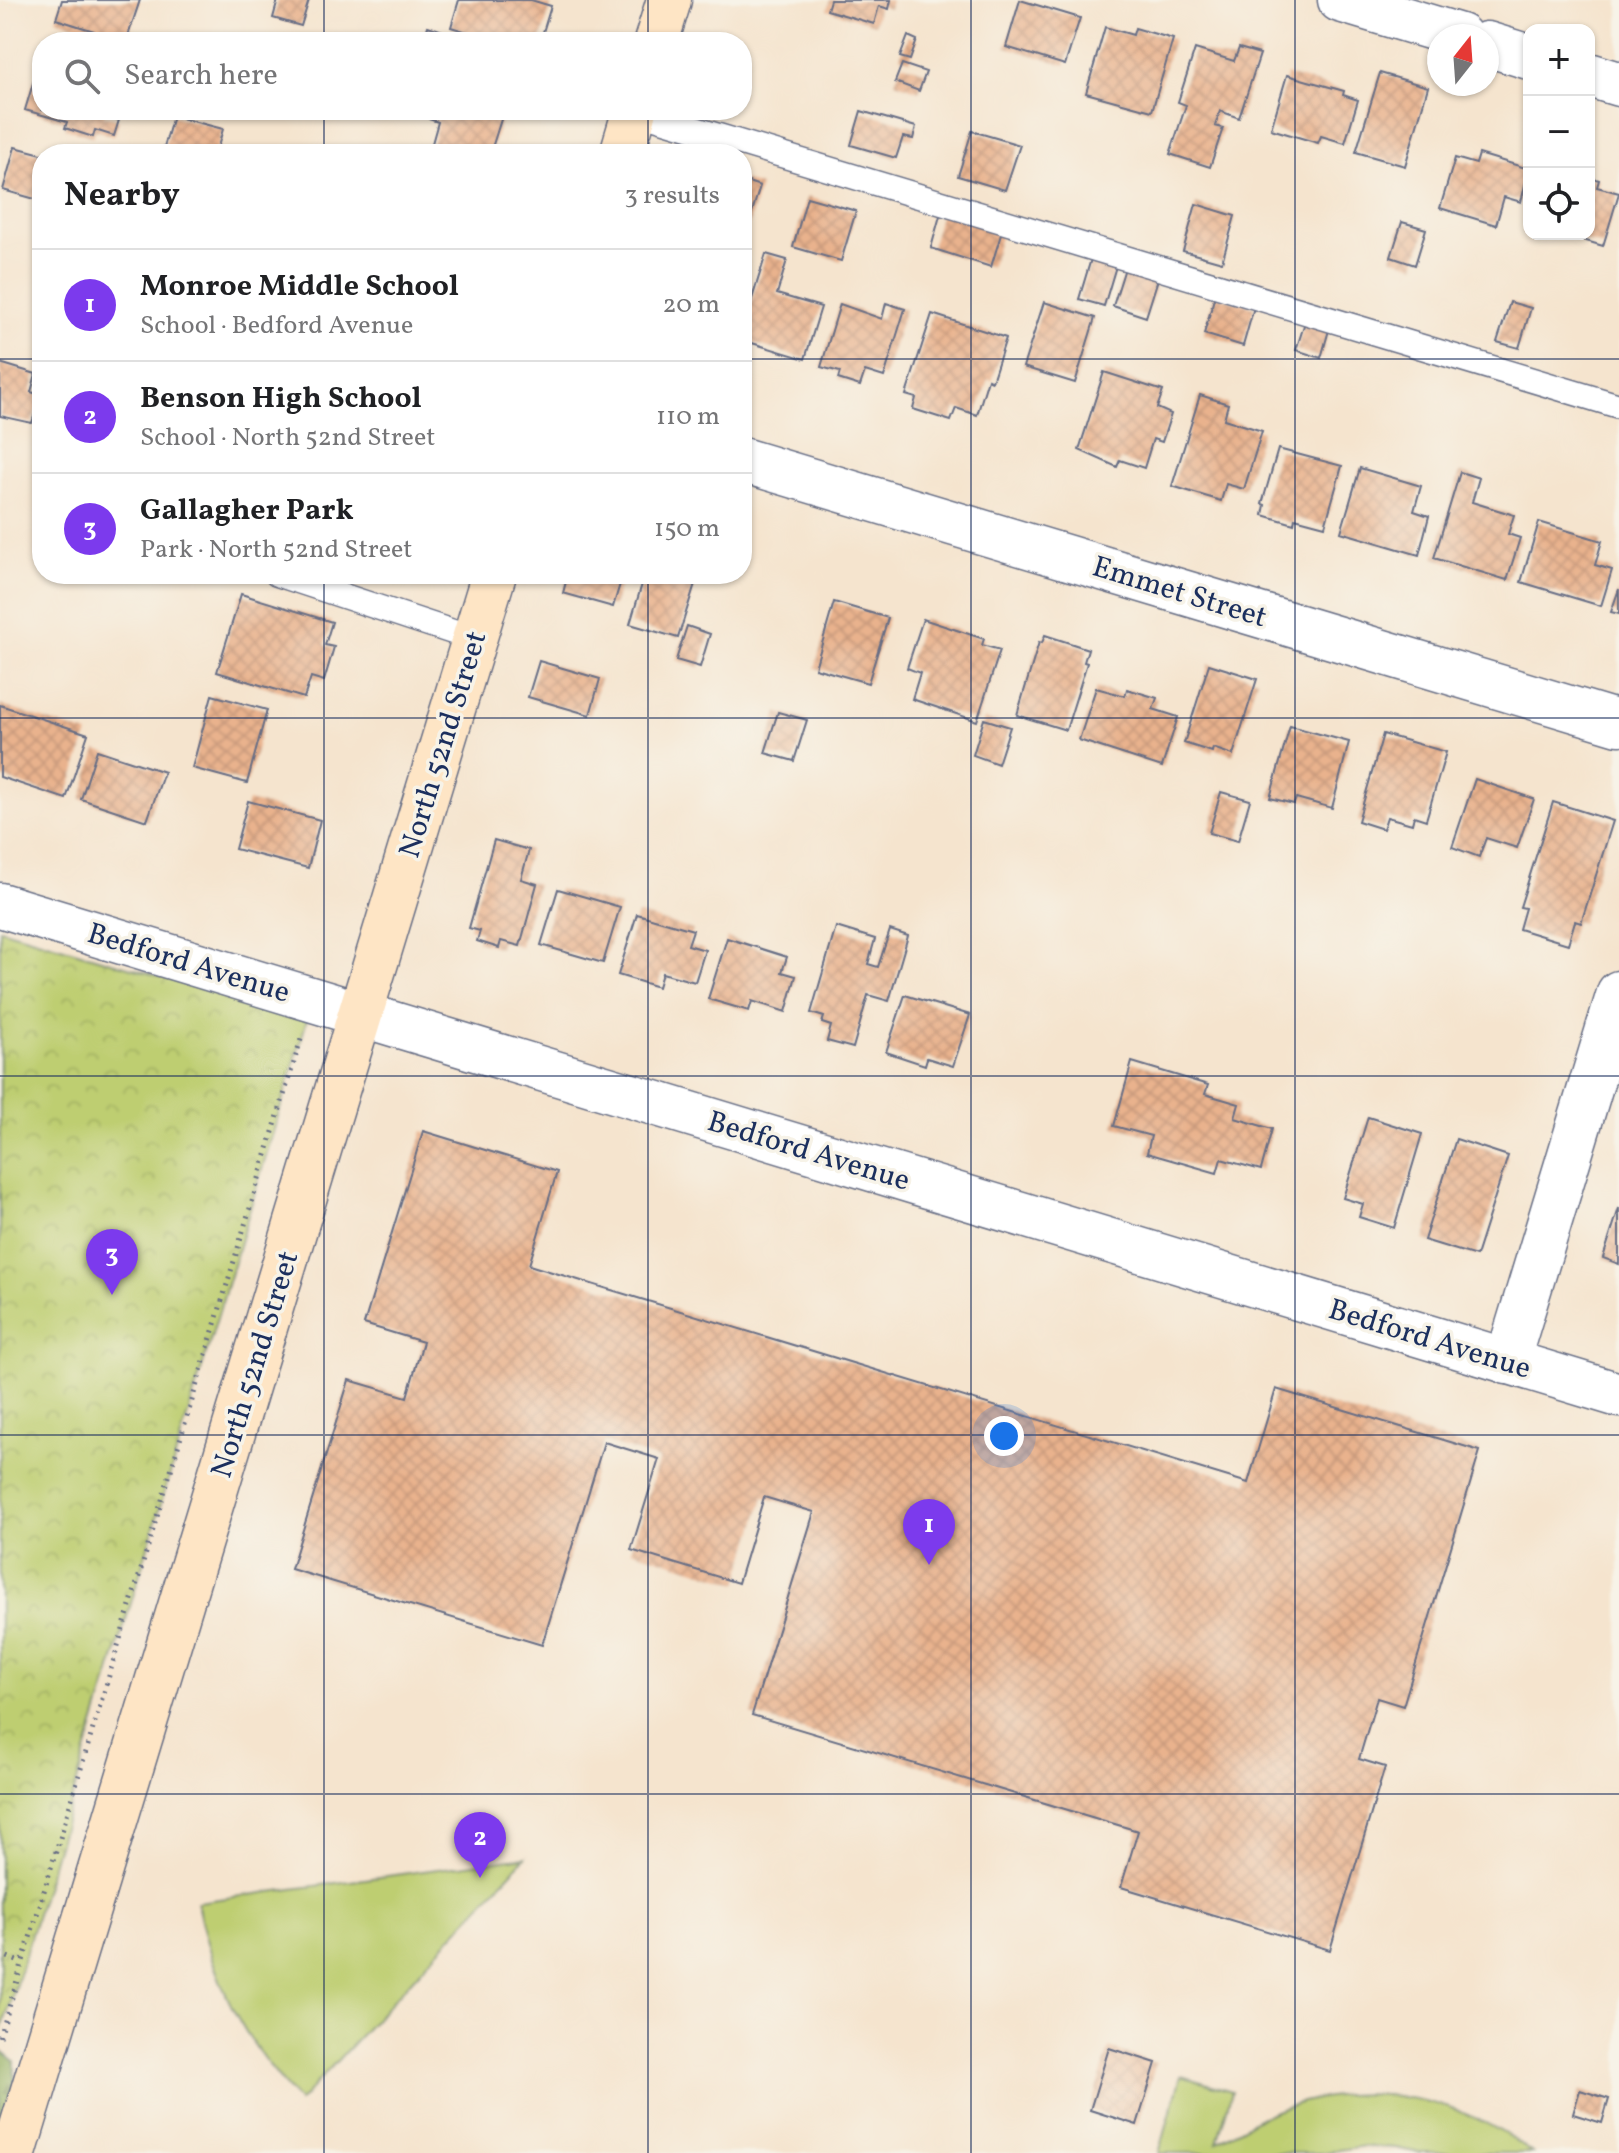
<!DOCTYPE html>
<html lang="en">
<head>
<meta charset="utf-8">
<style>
  body { margin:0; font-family:Vollkorn,serif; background:#f6f6f6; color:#202124 }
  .controls { position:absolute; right:24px; top:24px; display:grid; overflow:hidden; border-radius:16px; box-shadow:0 2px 6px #0004 }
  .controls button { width:72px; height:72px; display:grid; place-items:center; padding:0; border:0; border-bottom:2px solid #e0e0e0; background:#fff; color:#202124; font:40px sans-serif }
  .compass { position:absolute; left:1427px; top:24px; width:72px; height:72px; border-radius:50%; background:#fff; box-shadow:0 2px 6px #0004; rotate:17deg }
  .you { position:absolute; left:1004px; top:1436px; width:28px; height:28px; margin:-20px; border:6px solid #fff; border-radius:50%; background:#1a73e8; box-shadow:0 0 0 12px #1a73e833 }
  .badge { display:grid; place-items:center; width:52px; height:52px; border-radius:50%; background:#7c3aed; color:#fff; font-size:26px; font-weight:700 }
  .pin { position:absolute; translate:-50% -66px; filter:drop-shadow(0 2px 4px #0008) }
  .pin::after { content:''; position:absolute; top:42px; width:28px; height:24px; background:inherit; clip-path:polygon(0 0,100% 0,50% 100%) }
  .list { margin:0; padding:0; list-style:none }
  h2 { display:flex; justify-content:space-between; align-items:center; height:104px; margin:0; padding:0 32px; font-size:34px }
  h2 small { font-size:26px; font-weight:400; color:#757577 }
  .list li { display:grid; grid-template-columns:52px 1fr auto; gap:24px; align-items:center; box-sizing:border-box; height:112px; padding:0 32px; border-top:2px solid #e0e0e0 }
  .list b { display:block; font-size:30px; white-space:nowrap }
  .list p { margin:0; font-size:26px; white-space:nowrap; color:#757577 }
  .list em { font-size:26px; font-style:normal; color:#757577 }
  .icon { flex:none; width:44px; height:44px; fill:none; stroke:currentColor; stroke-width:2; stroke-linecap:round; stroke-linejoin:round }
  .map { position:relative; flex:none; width:1619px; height:2153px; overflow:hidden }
  .search { position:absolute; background:#fff; box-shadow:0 2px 6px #0004; left:32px; top:32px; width:720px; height:88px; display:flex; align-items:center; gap:20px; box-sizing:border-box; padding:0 28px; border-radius:32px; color:#757577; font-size:30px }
  .panel { position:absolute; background:#fff; box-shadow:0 2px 6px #0004; left:32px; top:144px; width:720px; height:440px; border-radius:32px }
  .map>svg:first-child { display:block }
</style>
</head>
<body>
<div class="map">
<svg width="1619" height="2153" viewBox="0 0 1619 2153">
  <defs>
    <pattern id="forest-firs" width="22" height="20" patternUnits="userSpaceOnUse" patternTransform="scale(2)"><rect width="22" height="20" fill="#96b163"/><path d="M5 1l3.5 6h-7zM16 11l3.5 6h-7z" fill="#7a9055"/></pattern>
    <pattern id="park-crowns" width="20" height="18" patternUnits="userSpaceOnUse" patternTransform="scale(2)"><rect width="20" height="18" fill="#bece71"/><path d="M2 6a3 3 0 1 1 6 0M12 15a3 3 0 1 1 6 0" fill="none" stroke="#a3b164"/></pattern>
    <pattern id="building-cross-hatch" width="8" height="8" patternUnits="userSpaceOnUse" patternTransform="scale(2)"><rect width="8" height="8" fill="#e9b28d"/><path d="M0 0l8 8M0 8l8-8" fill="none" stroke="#c7997c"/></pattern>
  </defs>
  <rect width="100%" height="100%" fill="#f7f3e8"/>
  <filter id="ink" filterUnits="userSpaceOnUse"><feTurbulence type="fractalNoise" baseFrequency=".0125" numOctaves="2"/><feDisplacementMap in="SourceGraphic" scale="16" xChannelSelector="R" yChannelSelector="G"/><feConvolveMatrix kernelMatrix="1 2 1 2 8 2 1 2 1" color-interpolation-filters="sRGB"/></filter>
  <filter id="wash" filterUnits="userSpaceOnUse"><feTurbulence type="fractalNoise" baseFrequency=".006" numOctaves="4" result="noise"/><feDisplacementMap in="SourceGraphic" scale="32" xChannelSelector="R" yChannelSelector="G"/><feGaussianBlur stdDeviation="1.8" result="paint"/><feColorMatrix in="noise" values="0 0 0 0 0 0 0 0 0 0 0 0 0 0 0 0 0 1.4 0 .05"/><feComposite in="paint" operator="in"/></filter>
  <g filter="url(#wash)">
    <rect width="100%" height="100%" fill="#f5e4ce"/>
    <path fill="url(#forest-firs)" stroke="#587060" stroke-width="2" d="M0,2049l15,12 -1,36 -14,51z"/>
    <path fill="url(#park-crowns)" stroke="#6c7e68" stroke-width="2" d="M0,929l307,91 -307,1017z"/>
    <path fill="#bece71" stroke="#6c7e68" stroke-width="2" d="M525,1857l-226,245c-56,-63 -85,-117 -102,-200z
      M1181,2076l51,15 -15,51c22,-12 42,-25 66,-34 84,-29 179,-11 249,45h-112l-25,-5 -31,-2 -45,7h-160z"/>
    <g id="blocks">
      <path fill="url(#building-cross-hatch)" d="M62,0h78l-14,42h-17l-17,-5 2,-6 -38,-12z
        M278,0h31l-8,26 -28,-8z
        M459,0h72l20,6 -11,36h-40l-49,-15z
        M830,0h61l-2,9 -10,-3 -5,18 -47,-14z
        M1020,0l60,18 -15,47 -59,-18z
        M428,26l38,13 -1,3h-42z
        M1105,27l28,8 2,-7 38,11 -21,72 -66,-18z
        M908,36l9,4 -7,20 -10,-3z
        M1239,48l21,6 -21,64 -19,-7 -5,15 8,2 -13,39 -40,-13 16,-49 -8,-3 17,-53 39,12z
        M902,64l24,8 -7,19 -24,-9z
        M1380,73l48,14 -23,79 -49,-14z
        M1287,75l57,16 -1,4 15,5 -13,43 -24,-7 -3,7 -47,-14z
        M34,80l8,3v27h64l-2,6 15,4 -5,16 -19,-6 -2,7 -28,-9 2,-6 -42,-12z
        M431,110h73l-14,44h-37l-22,-7 7,-25 -9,-3z
        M861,111l55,16 -3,12 -10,-2 -7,21 -45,-13z
        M173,116l50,13 -7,25h-54z
        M972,131l48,14 -15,45 -47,-14z
        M15,147l27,7v47l-39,-11z
        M1479,154l50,15 -8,33 -17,-5 -8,28 -56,-17 15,-50 21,6z
        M1589,177l10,3 -2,7 22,6 -16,53 -37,-11 23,-1z
        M742,180l18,6 -17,56h-1z
        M807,197l49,14 -15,50 -48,-14z
        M1196,204l39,12 -13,46 -39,-11z
        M941,212l61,19 -11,36 -60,-19z
        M1402,222l24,7 -11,36 -24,-8z
        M766,254l21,6 -10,34 44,13 -16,52 -63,-19v-9z
        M1091,259l25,7 -12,40 -25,-7z
        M1125,268l33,11 -12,38 -33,-11z
        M1215,295l39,12 -11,39 -39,-12z
        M1044,302l51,16 -20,65 -52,-16z
        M1510,302l21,6 -12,40 -22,-6z
        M886,303l19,6 -21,68 -19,-6 -5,15 -22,-7 2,-7 -19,-5 19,-63 42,15z
        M932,314l74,24 -14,43 -4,-2 -11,36 -21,-7 -5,13 -38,-12 3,-11 -10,-3z
        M1305,322l24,8 -8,28 -25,-8z
        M0,363l36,11 -5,18 10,3 -9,28 -32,-7z
        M1104,372l59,19 -6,17 14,6 -9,28 -9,-3 -9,29 -24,-8 -3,7 -38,-17z
        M1200,395l28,9 -4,15 38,12 -18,58 -18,-5 -5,17 -49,-15z
        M1278,449l64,17 -17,60 -30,-8 -1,6 -31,-9 2,-10 -3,-1z
        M1360,468l61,18 -7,25 15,5 -10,39 -78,-23z
        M1460,472l19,6 -7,24 42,13 -6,19 12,4 -13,42 -73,-22z
        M1539,522l63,19 -7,24 17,5 -11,36 -80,-24z
        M568,574h55l-10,33 -50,-14z
        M645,574h53l-20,64 -48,-14z
        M1619,589v25l-8,-2z
        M241,594l91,28 -7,23 9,2 -10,34 -13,-4 -7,21 -87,-26z
        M834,602l54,16 -20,65 -53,-15z
        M923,619l61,20 -2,6 18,5 -23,71 -65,-22 8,-26 -13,-5z
        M687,626l23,8 -10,33 -24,-7z
        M1045,635l43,14 -4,13 3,1 -21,67 -49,-15 22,-73 3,1z
        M539,661l61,18 -10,36 -62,-18z
        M1209,664l48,15 -24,76 -20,-7 -1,4 -28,-9z
        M1096,688l29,8 2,-7 30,9 -4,11 25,8 -16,50 -83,-27z
        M212,695l55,15 -20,73 -55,-15z
        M0,705l88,29 -22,65 -66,-22z
        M778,712l29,8 -13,41 -29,-8z
        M984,719l26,8 -12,37 -25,-9z
        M1290,726l59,16 -17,66 -36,-10 -2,6 -24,-6z
        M1383,734l63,18 -20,68 -12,-4 -2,8 -25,-7 -4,12 -25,-8z
        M97,750l67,22 -17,49 -66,-22z
        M1475,779l59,20 -17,49 -31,-10 -7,19 -27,-10z
        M1221,792l29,8 -12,41 -29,-8z
        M248,801l72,19 -12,48 -73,-19z
        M1553,802l60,19 -32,102 -6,-2 -7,23 -49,-15 6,-21 -5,-1z
        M494,840l35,10 -8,29 16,5 -17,62 -19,-5 -2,7 -22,-7 3,-10 -11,-3z
        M558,889l62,18 -17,56 -62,-18z
        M637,914l56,16 -5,15 17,5 -10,32 -33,-9 -4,14 -40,-12z
        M836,927l39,12 -7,25 10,3 12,-37 18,6 -19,65 -21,-6 -15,53 -26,-7 4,-15 -9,-3 2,-6 -13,-4z
        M727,938l60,19 -5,15 14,4 -10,36 -34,-11 -3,10 -41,-12z
        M905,995l65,20 -17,51 -26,-8 -2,7 -39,-13z
        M1132,1062l76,23 -3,9 34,10 -4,14 37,11 -11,41 -40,-11 -4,14 -70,-20 4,-17 -37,-10z
        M1368,1117l54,17 -28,94 -35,-11 4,-13 -20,-6z
        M423,1131l134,41 -28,93 719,218 28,-94 204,62 -77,255 -26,-8 -18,61 26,8 -55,183 -209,-63 17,-56 -386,-116 62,-203 -50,-15 -26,86 -107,-33 28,-91 -55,-17 -62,203 -251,-76 58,-189 58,17 16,-55 -59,-18z
        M1456,1139l52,17 -32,100 -52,-16z
        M1619,1208v56l-16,-6z
        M1109,2048l47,15 -19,62 -47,-15z
        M1580,2090l29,9 -7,24 -29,-9z"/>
    </g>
  </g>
  <g filter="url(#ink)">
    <use href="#blocks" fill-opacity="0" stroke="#676e85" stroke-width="2"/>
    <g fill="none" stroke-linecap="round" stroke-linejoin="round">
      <defs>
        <path id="service" d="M635,111l984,295
          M277,574l197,65"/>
        <path id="minor" d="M1340,0l120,36
          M1487,44l42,13
          M1589,75l30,9
          M742,460l877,263
          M0,905l360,109
          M1507,1362l112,-369"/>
        <path id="tertiary" d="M360,1014l1259,381"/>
        <path id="secondary" d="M656,42l13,-42
          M622,154l13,-44
          M14,2153l480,-1579"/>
      </defs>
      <use href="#service" stroke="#676e85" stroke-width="27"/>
      <use href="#minor" stroke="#676e85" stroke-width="47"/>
      <use href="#tertiary" stroke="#676e85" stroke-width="47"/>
      <use href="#secondary" stroke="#676e85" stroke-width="47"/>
      <path stroke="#676e85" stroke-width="5" stroke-dasharray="2 6" stroke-linecap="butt" d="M0,1954l22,9
        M0,2037l301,-998"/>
      <use href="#service" stroke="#fff" stroke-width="24"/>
      <use href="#minor" stroke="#fff" stroke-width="44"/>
      <use href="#tertiary" stroke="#fff" stroke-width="44"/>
      <use href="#secondary" stroke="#fee5c5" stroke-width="44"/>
    </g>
  </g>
  <path fill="none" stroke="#1b2f5e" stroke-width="2" stroke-opacity="0.55" d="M324,0v42M648,0v42M971,0v2153M1295,0v2153M324,110v44M648,110v44M0,359h42M742,359h877M324,574v1579M648,574v1579M0,718h1619M0,1076h1619M0,1435h1619M0,1794h1619"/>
  <g text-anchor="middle" stroke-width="7" stroke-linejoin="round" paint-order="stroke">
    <g font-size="30" fill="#1b2f5e" stroke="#f7f3e8">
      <text transform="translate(1180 591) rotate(17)" y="10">Emmet Street</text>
      <text transform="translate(442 744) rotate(-73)" y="10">North 52nd Street</text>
      <text transform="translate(189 962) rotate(17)" y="10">Bedford Avenue</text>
      <text transform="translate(809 1150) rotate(17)" y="10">Bedford Avenue</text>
      <text transform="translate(1430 1338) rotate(17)" y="10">Bedford Avenue</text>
      <text transform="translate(254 1364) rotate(-73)" y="10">North 52nd Street</text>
    </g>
  </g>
</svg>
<div class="controls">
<button>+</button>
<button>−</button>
<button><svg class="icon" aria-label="locate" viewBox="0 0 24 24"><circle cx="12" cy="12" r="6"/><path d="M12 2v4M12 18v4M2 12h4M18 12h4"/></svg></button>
</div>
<svg class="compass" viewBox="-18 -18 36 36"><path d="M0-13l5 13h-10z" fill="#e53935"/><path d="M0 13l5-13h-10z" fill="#757577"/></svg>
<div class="you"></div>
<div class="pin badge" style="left:929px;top:1565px">1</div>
<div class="pin badge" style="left:480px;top:1878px">2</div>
<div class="pin badge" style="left:112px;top:1295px">3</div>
<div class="search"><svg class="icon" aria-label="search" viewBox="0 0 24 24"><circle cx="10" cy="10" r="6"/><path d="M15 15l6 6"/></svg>Search here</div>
<section class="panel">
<h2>Nearby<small>3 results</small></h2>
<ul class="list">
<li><span class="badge">1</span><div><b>Monroe Middle School</b><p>School · Bedford Avenue</p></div><em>20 m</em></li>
<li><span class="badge">2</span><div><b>Benson High School</b><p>School · North 52nd Street</p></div><em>110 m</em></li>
<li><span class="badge">3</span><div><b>Gallagher Park</b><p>Park · North 52nd Street</p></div><em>150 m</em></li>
</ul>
</section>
</div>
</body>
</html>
